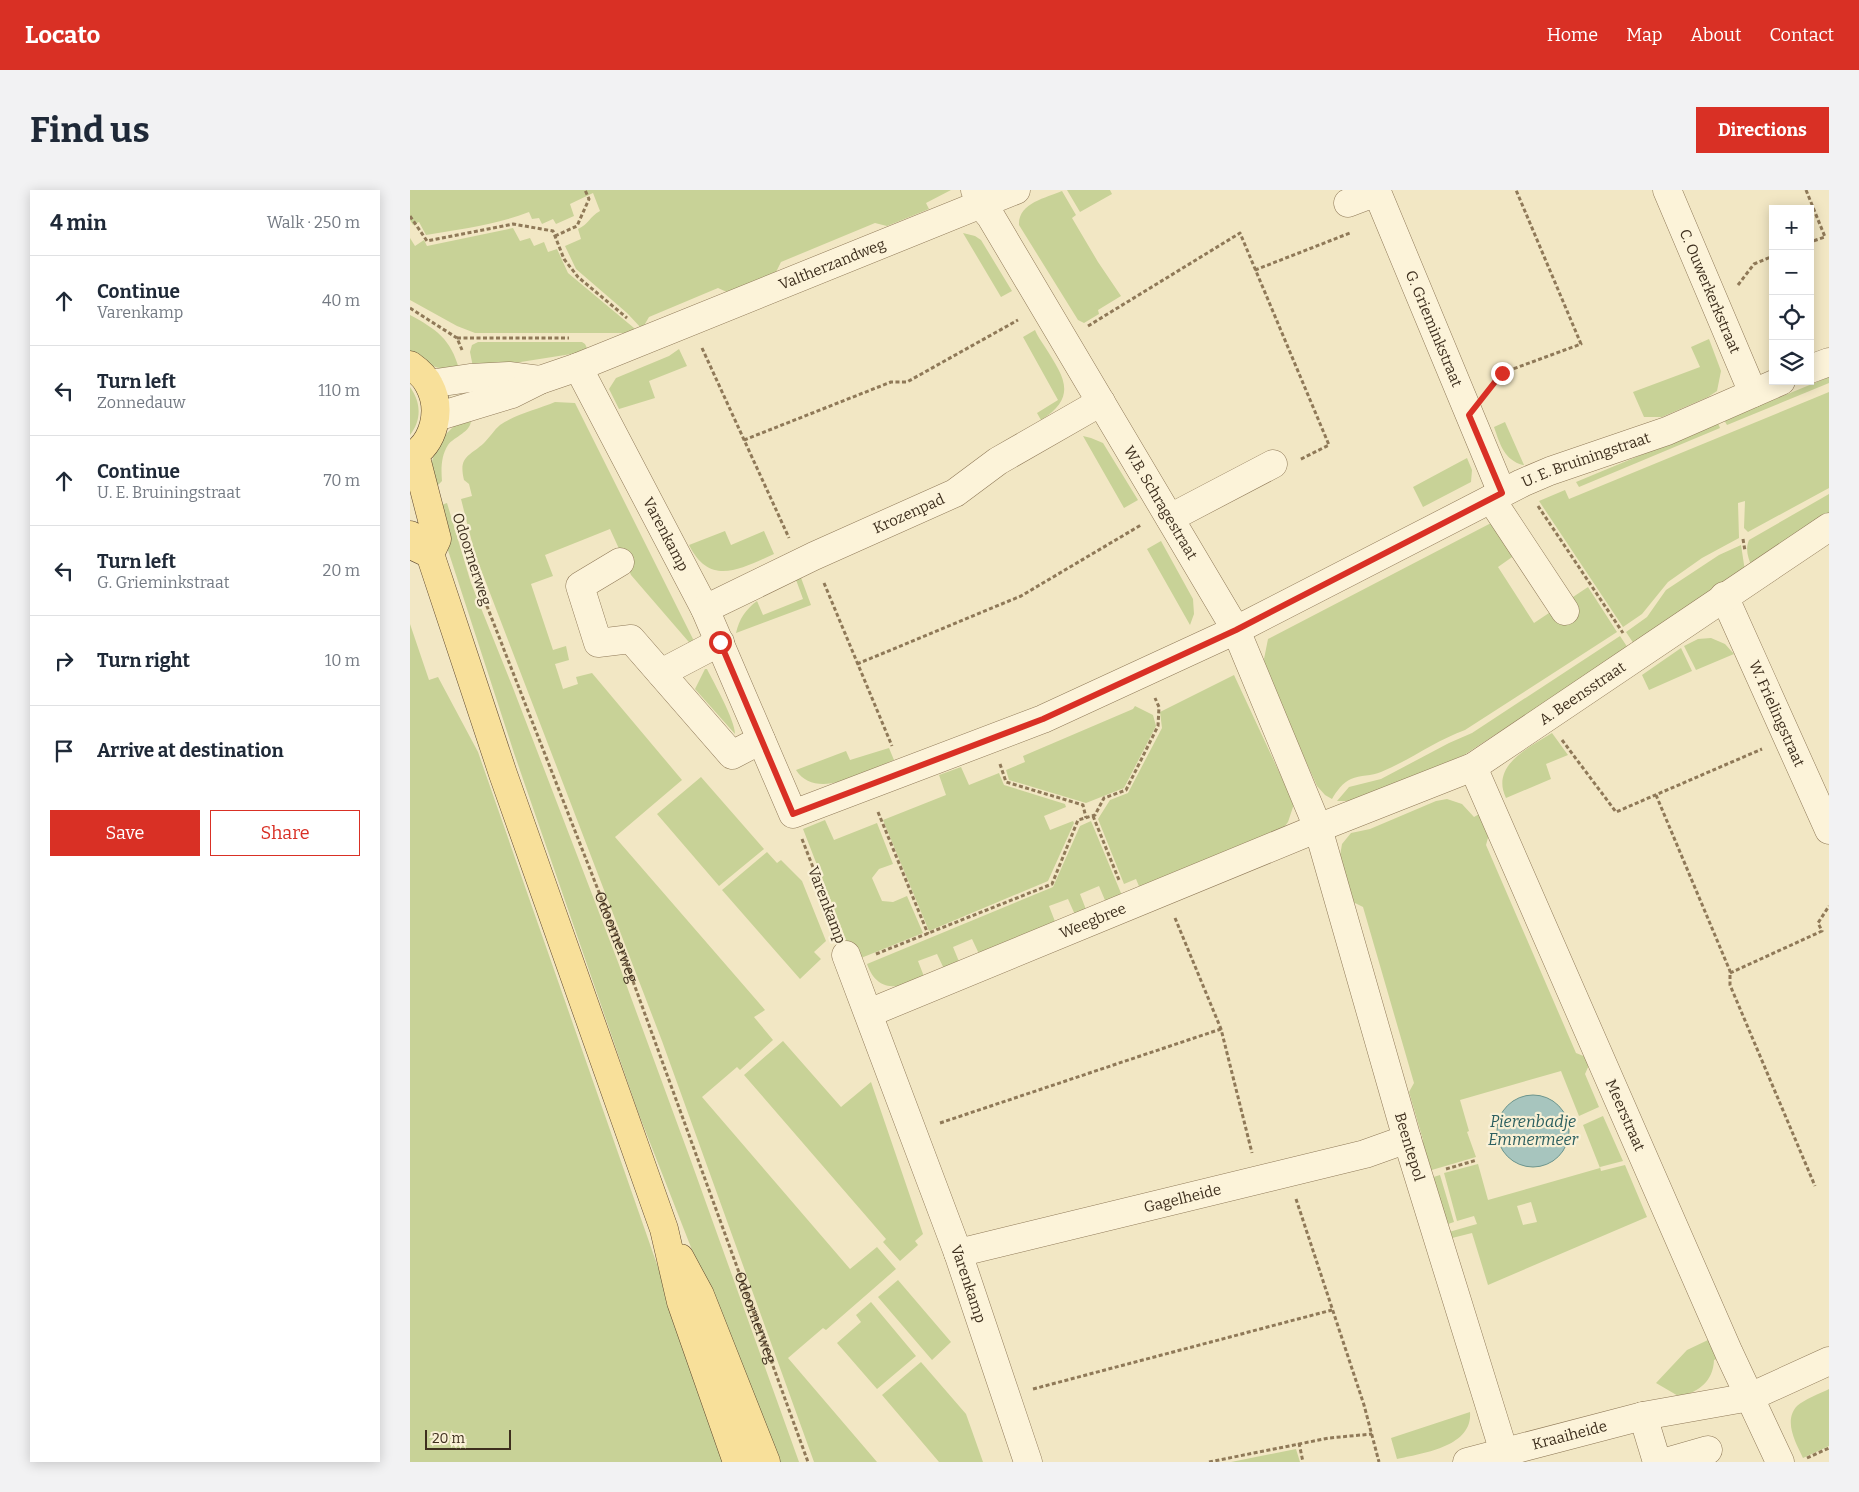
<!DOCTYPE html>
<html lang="en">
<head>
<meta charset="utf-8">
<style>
  body { margin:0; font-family:Bitter,serif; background:#f2f2f3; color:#1f2937 }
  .controls { position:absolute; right:15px; top:15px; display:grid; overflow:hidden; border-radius:0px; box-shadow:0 2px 12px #0003 }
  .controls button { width:45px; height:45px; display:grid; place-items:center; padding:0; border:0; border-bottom:1px solid #e0e1e3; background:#fff; color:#1f2937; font:25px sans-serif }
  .scale { position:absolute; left:15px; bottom:12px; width:86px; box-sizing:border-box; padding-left:5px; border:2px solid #3e2f1e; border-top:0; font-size:14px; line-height:18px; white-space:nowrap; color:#3e2f1e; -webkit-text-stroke:4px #f9f0d5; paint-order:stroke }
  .stop { position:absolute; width:15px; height:15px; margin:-11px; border:4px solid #d93025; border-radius:50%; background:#fff }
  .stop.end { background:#d93025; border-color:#fff; box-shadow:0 1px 5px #0008 }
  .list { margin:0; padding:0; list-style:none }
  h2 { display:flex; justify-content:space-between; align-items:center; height:65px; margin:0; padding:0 20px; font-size:21px }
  h2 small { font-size:16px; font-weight:400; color:#747a83 }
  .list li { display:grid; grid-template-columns:32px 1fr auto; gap:15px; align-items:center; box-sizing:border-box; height:90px; padding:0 20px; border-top:1px solid #e0e1e3 }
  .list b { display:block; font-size:19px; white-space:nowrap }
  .list p { margin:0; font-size:16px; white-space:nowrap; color:#747a83 }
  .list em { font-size:16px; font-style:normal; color:#747a83 }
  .actions { display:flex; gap:10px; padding:15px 20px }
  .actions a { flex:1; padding:11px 0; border:1px solid #d93025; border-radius:0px; text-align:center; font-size:18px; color:#d93025 }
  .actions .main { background:#d93025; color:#fff }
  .icon { flex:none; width:28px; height:28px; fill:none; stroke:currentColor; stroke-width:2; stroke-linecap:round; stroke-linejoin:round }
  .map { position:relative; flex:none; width:1419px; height:1272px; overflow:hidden; border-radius:0px }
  header { display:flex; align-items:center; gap:30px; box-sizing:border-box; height:70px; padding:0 25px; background:#d93025; color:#fff }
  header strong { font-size:24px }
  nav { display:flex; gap:28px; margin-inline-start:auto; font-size:18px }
  .intro { display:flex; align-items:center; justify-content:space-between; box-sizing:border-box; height:120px; padding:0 30px }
  h1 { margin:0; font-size:35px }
  .button { padding:12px 22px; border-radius:0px; background:#d93025; color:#fff; font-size:18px; font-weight:700 }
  main { display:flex; gap:30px; padding:0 30px }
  aside { flex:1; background:#fff; border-radius:0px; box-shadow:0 2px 12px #0003 }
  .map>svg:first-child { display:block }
</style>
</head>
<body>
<header>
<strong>Locato</strong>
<nav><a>Home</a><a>Map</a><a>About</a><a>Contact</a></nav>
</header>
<div class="intro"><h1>Find us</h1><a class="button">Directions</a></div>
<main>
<aside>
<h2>4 min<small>Walk · 250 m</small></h2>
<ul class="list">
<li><svg class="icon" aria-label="ahead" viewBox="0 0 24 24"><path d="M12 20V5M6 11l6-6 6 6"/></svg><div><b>Continue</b><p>Varenkamp</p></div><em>40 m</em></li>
<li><svg class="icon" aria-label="left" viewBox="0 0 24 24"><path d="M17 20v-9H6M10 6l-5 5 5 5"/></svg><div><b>Turn left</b><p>Zonnedauw</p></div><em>110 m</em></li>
<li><svg class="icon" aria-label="ahead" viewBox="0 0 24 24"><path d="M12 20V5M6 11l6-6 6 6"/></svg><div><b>Continue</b><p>U. E. Bruiningstraat</p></div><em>70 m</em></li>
<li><svg class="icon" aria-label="left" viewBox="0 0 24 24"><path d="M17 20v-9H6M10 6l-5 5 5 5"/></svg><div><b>Turn left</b><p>G. Grieminkstraat</p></div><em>20 m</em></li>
<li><svg class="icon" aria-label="right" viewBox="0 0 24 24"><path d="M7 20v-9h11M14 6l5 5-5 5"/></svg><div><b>Turn right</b></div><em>10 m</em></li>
<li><svg class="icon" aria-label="arrive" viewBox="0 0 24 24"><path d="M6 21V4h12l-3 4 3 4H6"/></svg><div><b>Arrive at destination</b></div></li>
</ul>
<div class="actions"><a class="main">Save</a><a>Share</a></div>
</aside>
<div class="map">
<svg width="1419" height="1272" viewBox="0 0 1419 1272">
  <rect width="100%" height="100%" fill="#f2e7c4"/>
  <path fill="#c8d297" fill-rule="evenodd" d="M0,0h541l-25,13 3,6 -42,17 -12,-3 -94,39 -5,10 -47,21 -11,-5 -69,29 -7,12 -15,-16 -51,-44 -11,-23 16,-7 -3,-10c11,-5 11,-12 22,-18l-7,-18 -23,11 4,12 -18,8 -3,-5 -11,5 -3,-6 -7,1 -3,-7c-33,13 -68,17 -103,23l-7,-13 -6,3 -3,-5z
    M657,0h43l2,4 -32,18z
    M652,1l14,24 -4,3 26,44 23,34 -23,14 1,4 -15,9 -6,-3 -59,-95c-1,-22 27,-27 43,-34z
    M103,38l7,13 10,-3 4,8 10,-4 4,10 9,-3 11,24 66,55 1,3 -10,2h-150l-18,-7 -47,-26v-62l5,8 9,-6 3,6z
    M553,43l12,3 6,4 31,51 -11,6z
    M0,125c26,14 41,24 49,54 -25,1 -28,-3 -49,-17z
    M625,140c2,5 6,11 10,17 18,29 34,49 -4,73l-4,-7 21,-13 -35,-63z
    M1299,149l12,32 -4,20 -9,6 -46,20h-18l-11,-25 67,-25 -9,-20z
    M68,152h104l3,2 2,4 -3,4 -96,15h-15l-3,-15 2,-7z
    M269,159l8,17 -38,15 6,17 -36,11 -10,-20 7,-11 53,-22z
    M1419,187v6l-102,42 -3,-5z
    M0,197c11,15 12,33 0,48z
    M1419,202v96l-81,44 -4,-4 1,-27 -7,2 1,35 -37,20 -34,24 -26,32 -19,13 -84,-126 26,-11 4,9z
    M145,212l20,1 122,244 -3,1 -63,-73 -21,-46 -65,26 8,21 -22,8 22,66 13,-4 3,14 -14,4 8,25 15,-5 -2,-7 16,-4 90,107 -67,57 150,173 -11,7 19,23 -33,30 -3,-3 -35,30 148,172 27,-22 19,22 -70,61 -3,-2 -35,30 89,104h-63l-152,-421 -187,-487 -14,-55 11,-3 -3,-12 -5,-4c-6,-24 6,-24 20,-37 6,-6 10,-13 16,-18 14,-10 38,-16 55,-23z
    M61,229c1,13 -16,17 -23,26 -7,11 -7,24 -6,36l-7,7 -4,-23 4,-14 7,-13 13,-13z
    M1095,232l19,43h-1c-19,-5 -23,-21 -29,-38z
    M1308,233l2,5 -141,59 -3,-5z
    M673,246l8,2 12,5 35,57 -14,8z
    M1057,268l5,12 -1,12 -48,25 -10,-20z
    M1419,304v22l-77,51c-4,-9 -7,-18 -3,-27z
    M37,313l24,80 42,105 105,274 73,199 108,301h-24l-137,-350 -124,-359 -71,-218 -5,-29z
    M1083,332l22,33 -17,12 36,56 54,-36 29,45 -152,98c-30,11 -55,30 -84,42 -9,4 -21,3 -30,7 -8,3 -15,13 -19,20l-7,-4 -8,-9 -51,-113 -2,-14 4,-20z
    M315,341l6,14 33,-14 10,23c-34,15 -64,33 -85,-9z
    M751,351l32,58 1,15 -4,11 -43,-76z
    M1331,355l4,26 -111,73 -8,-12 21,-15 19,-27 53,-35z
    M390,385l11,30 -75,28c3,-14 10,-24 21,-32l6,14 40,-16 -8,-22z
    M0,434l19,56 9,-3 40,75 248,710h-316z
    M1210,446l8,12 -164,107 -109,46h-18l12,-14 32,-8 68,-36 23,-10z
    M1301,448l14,6 9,10 -38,16 -12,-24 14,-7z
    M1271,458l11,23 -43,19 -7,-15z
    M295,479h2c7,14 28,51 28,65l-40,-45z
    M824,485l60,129 -6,18 -6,8 -141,61 -5,-12 -12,5 -26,-65 12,-19 18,-7 34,-65 -2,-16z
    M725,516l18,9 3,11 -32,62 -38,15 -77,-23 -3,-10 19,-8 -2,-6 110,-47z
    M1142,543l16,22 -22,9 5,15 -45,19c-16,-33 24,-51 46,-65z
    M479,558l5,12c-25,10 -78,42 -98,10l50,-19 4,9z
    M551,577l8,18 30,-12 5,12 61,19 1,3 -22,9 6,14 23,-9 1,2 -26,58 -119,50 -46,-111 63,-25 -7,-20z
    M291,587l63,72 -45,37 -62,-72z
    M1037,609l15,5 12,13 7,-4 8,21 -3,11 90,208 10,4 3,8 -4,9 14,33 -20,9 -18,-45 -101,29 9,31 -2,1 9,25 -51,15 -6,-20 4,-12 -14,-48 5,-9 -51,-176 -10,-5 -13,-46 2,-12 9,-11 19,-4 66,-28z
    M415,630l9,20 43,-17 16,41 -14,5 -7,9 10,23 11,1 14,-6 16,37 -62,25 -11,-8 -47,-121z
    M681,631l32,77 -16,7 -8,-19 -19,8 7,18 -11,5 -8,-18 -19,7 7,18 -76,32 -8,-17 -19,8 7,17 -15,7 -8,-17 -19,7 7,18c-24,8 -47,16 -58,-15l186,-77 27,-61z
    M357,662l10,11 4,-3 21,21 24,60 -12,11 7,7 -21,20 -78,-89z
    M373,851l58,66 30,-25 52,152 -8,7 3,4 -18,16 -17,-19 3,-3 -142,-164z
    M1193,926l20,45 -23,6 1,4 24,-6 22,52 -159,68 -16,-52 -20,5 -3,-6 28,-8 -3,-8 -17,5 -13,-48 34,-9 10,36 112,-32 -17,-43zM1121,1012l6,20 -14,3 -6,-19z
    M1030,985l14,47 -12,4 -15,-47z
    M488,1090l53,62 -19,18 -54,-63z
    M461,1112l45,54 -39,33 -40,-46 24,-21 -5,-7z
    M1298,1150l9,19 -3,1c-1,22 -15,31 -34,37l-24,-14 31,-33z
    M511,1172l45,52 17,48h-44l-57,-67z
    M1419,1199v57l-26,12c-7,-15 -20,-37 -6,-52 6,-6 24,-13 32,-17z
    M1060,1222c3,35 -48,41 -73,47l-6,-21z
    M886,1259l4,13h-69z"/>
  <path fill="#a7c5be" stroke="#6c958d" d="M1087 941a36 36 0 1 1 72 0a36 36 0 1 1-72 0Z"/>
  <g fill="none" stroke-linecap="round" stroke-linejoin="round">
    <defs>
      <g id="minor">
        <path id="s2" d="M565,0l6,15 10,12 245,413 82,198 89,311 100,323"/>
        <path id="s3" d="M1257,0l86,203"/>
        <path id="s4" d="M938,13l29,-11 125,301"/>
        <path id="s5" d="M168,177l127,242 88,205 250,-95 193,-89 286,-147 28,-12 117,-40 114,-50"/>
        <path d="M1400,179l19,-7"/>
        <path d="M19,194l41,-6 39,-2 31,4"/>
        <path id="s6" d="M26,227l76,-23 28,-14 38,-13 438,-177"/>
        <path d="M1081,309l74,112"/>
        <path d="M760,328l103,-54"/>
        <path d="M210,372l-40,24 18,57 33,-4 101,116 29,-15"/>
        <path id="s7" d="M1314,406l105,234"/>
        <path id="s8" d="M295,419l109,-53 141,-63 43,-32 103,-59"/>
        <path d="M251,483l59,-31"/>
        <path id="s9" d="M1063,577l256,586 51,109"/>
        <path id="s10" d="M436,765l112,298 70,209"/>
        <path id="s11" d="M459,823l449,-185 155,-61 356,-240"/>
        <path id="s12" d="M548,1063l407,-99 42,-15"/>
        <path d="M1233,1226l14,46"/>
        <path id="s13" d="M1057,1272l176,-46 107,-19 79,-36"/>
        <path d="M1256,1272l42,-12"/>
      </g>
      <path id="major" d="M0,175c7,5 15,11 19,20 13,24 6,58 -19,72
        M5,264l22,85 -7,15 73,220 161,455 17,73 56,160
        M0,345l5,12 15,7
        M270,1068l20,37 66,167"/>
    </defs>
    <use href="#minor" stroke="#8f7958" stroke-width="29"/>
    <use href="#major" stroke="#5d462d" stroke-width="29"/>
    <g stroke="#8f7958" stroke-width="3" stroke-dasharray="4 2.5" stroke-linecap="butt">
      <path d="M1396,0l19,47 -15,5"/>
      <path d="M0,26l17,25 86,-17 40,7 11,28 14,18 49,41"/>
      <path d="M145,46l22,-10 12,-27 -4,-9"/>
      <path d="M845,80l95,-37"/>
      <path d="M1328,95l16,-21 19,-8"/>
      <path d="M0,118l47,30 5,12"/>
      <path d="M678,136l152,-93 89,212 -30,15"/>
      <path d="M47,148h112"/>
      <path d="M292,158l87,190"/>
      <path d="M1080,199l12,-16 79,-29 -65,-154"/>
      <path d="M334,250l147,-58h16l111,-62"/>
      <path d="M1128,316l85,127"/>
      <path d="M1333,349l2,12"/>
      <path id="s1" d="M56,354l17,52 139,355 186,511"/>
      <path d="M414,393l68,163"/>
      <path d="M447,474l164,-68 120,-71"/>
      <path d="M1152,550l54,72 146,-63"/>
      <path d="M590,574l6,18 77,23 3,13"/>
      <path d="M1246,605l74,176v14l85,201"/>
      <path d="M468,622l50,122"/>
      <path d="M683,626l26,64"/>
      <path d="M392,649l35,90"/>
      <path d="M765,728l46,111 31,124"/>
      <path d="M466,764l176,-70 26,-64 17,-5 9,-17 22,-8 32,-64 1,-19 -4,-9"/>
      <path d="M1320,783l92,-42 -4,-8 11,-17"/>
      <path d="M530,933l281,-94"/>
      <path d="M1036,979l31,-9"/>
      <path d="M886,1009l68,206 15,57"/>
      <path d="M623,1199l299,-79"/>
      <path d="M889,1253l4,19"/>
      <path d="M1397,1268l22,-10"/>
      <path d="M799,1272l120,-24 43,-4"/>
    </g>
    <use href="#minor" stroke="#fcf3d9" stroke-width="28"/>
    <use href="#major" stroke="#f8e09a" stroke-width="28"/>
  </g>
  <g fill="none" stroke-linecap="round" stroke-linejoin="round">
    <path stroke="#d93025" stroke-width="6" d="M310,452l73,172 250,-95 193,-89 266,-137 -33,-78 33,-42"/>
  </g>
  <g text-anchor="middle" stroke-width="4.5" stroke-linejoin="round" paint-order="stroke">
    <g font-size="15" fill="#3e2f1e" stroke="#f9f0d5">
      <text dy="5" stroke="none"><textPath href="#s6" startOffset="425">Valtherzandweg</textPath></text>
      <text dy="5" stroke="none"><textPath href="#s3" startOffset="110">C. Ouwerkerkstraat</textPath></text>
      <text dy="5" stroke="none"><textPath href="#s4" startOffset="179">G. Grieminkstraat</textPath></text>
      <text dy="5" stroke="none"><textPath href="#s5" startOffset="1366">U. E. Bruiningstraat</textPath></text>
      <text dy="5" stroke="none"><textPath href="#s2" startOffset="364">W.B. Schragestraat</textPath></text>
      <text dy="5" stroke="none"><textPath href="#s8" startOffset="225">Krozenpad</textPath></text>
      <text dy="5" stroke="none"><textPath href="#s5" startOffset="189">Varenkamp</textPath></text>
      <text transform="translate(62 369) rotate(72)" y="5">Odoornerweg</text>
      <text dy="5" stroke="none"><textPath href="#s11" startOffset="784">A. Beensstraat</textPath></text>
      <text dy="5" stroke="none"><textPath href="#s7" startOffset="129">W. Frielingstraat</textPath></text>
      <text transform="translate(417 715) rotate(69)" y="5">Varenkamp</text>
      <text dy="5" stroke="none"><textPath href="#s11" startOffset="242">Weegbree</textPath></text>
      <text dy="5" stroke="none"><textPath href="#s1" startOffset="421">Odoornerweg</textPath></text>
      <text dy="5" stroke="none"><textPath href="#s9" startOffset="380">Meerstraat</textPath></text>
      <text dy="5" stroke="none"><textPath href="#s2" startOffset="1058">Beentepol</textPath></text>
      <text dy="5" stroke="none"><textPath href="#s12" startOffset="231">Gagelheide</textPath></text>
      <text dy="5" stroke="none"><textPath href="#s10" startOffset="351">Varenkamp</textPath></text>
      <text dy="5" stroke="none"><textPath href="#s1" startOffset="826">Odoornerweg</textPath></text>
      <text dy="5" stroke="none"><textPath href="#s13" startOffset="106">Kraaiheide</textPath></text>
    </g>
    <g font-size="16" font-style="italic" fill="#2c5f5f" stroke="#f9f0d5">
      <text x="1123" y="937">Pierenbadje<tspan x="1123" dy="18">Emmermeer</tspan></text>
    </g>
  </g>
</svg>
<div class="controls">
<button>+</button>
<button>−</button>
<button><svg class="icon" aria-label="locate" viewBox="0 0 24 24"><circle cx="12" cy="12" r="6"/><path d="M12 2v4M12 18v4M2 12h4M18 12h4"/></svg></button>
<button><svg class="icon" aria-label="layers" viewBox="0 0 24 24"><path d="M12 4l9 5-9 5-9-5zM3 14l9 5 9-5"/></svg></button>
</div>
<div class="scale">20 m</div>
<div class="stop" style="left:310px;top:452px"></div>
<div class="stop end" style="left:1092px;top:183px"></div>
</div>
</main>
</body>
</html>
